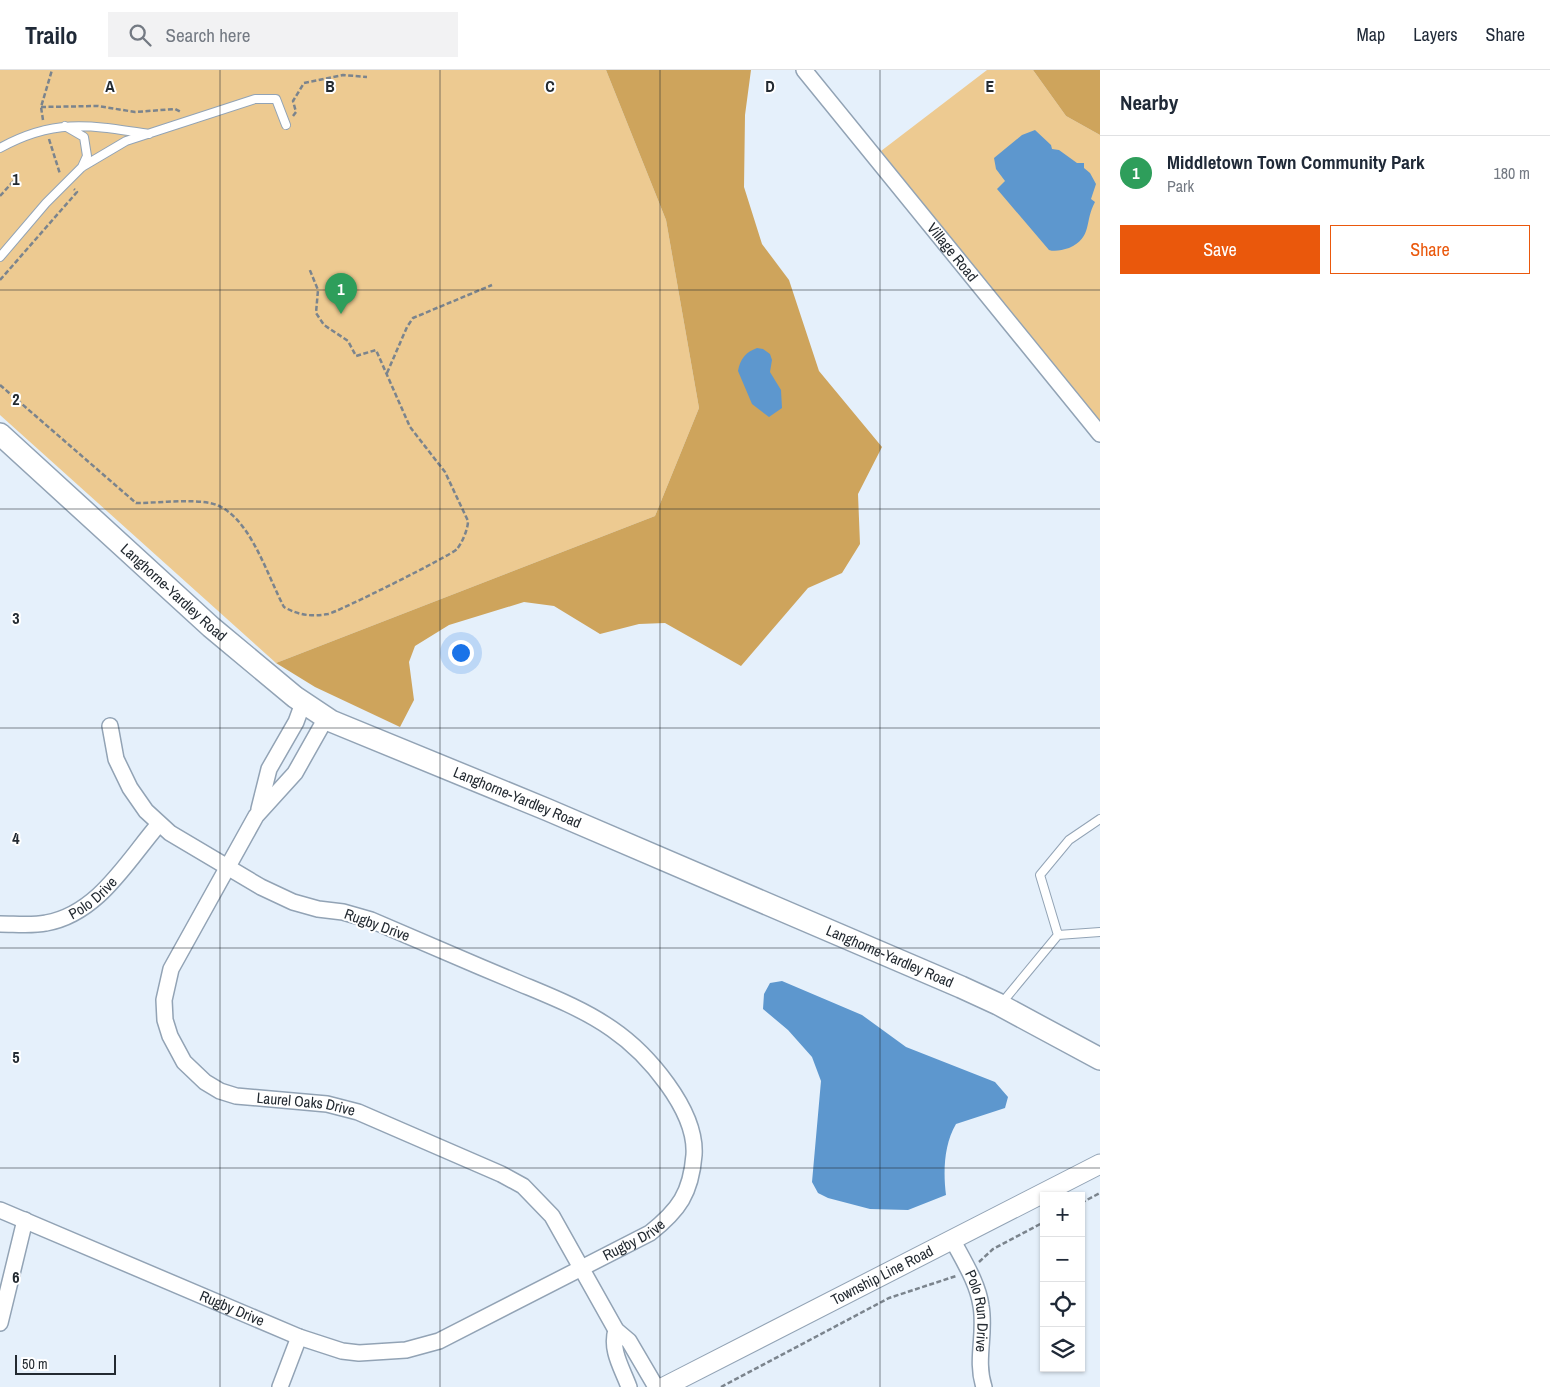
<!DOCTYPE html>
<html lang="en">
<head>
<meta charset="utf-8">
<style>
  body { margin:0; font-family:"Archivo Narrow",sans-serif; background:#f2f2f3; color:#1f2937 }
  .controls { position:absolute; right:15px; bottom:15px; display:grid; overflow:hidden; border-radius:0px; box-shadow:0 1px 4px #0004 }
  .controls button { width:45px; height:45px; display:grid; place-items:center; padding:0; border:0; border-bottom:1px solid #e0e1e3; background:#fff; color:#1f2937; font:25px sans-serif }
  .scale { position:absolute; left:15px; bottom:12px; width:101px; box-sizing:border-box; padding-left:5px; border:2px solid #232a31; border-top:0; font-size:14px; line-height:18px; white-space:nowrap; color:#232a31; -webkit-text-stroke:4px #fff; paint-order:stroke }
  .you { position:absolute; left:460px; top:582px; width:18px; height:18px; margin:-12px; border:4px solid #fff; border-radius:50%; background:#1a73e8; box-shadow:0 0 0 8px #1a73e833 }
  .badge { display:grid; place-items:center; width:32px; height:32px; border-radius:50%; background:#ea580c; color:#fff; font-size:16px; font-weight:700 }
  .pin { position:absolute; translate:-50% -41px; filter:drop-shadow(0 1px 2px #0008) }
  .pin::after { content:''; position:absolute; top:26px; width:18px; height:15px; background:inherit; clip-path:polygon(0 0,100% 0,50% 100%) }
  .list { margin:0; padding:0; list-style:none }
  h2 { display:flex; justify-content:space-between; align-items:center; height:65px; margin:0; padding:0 20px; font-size:21px }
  h2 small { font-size:16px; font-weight:400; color:#747a83 }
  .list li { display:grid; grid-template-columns:32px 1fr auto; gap:15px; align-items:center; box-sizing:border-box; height:75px; padding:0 20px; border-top:1px solid #e0e1e3 }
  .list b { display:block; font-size:19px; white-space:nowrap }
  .list p { margin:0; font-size:16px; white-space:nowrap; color:#747a83 }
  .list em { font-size:16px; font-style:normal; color:#747a83 }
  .actions { display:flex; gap:10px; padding:15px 20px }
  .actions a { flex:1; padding:11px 0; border:1px solid #ea580c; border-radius:0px; text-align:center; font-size:18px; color:#ea580c }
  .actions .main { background:#ea580c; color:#fff }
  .icon { flex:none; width:28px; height:28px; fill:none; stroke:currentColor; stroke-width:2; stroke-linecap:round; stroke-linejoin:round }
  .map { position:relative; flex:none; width:1100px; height:1317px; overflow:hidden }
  header { display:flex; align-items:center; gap:30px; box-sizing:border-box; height:70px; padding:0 25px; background:#fff; border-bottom:1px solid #e0e1e3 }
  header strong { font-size:24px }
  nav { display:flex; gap:28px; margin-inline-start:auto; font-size:18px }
  .search { width:350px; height:45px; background:#f2f2f3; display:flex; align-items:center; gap:12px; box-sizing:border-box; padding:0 18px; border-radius:0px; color:#747a83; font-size:19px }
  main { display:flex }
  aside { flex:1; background:#fff }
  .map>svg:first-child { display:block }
</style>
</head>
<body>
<header>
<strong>Trailo</strong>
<div class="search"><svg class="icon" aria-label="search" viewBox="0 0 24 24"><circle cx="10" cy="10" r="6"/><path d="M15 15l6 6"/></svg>Search here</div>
<nav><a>Map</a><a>Layers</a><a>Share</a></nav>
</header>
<main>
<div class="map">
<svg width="1100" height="1317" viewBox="0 0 1100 1317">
  <rect width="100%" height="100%" fill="#e5f0fb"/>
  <path fill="#edca91" d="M0,0h606l60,150 33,188 -44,108 -379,147 -276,-248z
    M987,0h46l33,46 34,19v288l-219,-272z"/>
  <path fill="#cea45c" d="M606,0h145l-6,45 -1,72 18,57 27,36 30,91 63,76 -24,47 2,50 -18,29 -34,15 -67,78 -76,-43 -26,1 -39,10 -46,-28 -30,-4 -75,23 -34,21 -6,16 5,38 -14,27 -85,-40 -39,-24 379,-147 44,-108 -33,-188z
    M1033,0h67v65l-34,-19z"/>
  <path fill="#5d97ce" d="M1035,60l16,15 1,4 7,1 18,13h7v5l6,5 6,11 -5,15 4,3c-11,20 -2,35 -26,46 -7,2 -14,4 -20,2l-52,-61 8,-8 -9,-12 -2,-11 28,-23z
    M757,278l6,1 7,5 2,6 -2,12 11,18 1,18 -13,9 -17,-13 -14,-33c2,-12 8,-19 19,-23z
    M782,911l80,34 44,32 89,35 13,15 -3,11 -49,16c-12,20 -13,48 -10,71l-38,15 -38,-1 -42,-11 -10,-5 -6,-11 9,-101 -9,-24 -24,-27 -25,-21 1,-15 6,-11z"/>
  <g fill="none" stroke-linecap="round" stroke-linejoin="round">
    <defs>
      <path id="service" d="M65,56l19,11 3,19 -5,11
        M0,78c54,-30 90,-23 149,-14
        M0,187l46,-54 36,-36 44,-26 129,-42h21l10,26
        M1058,865l-18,-60 29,-35 31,-21
        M1001,934l57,-69 42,-3"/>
      <g id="minor">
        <path id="s1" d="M804,0l296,364"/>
        <path id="s2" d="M326,648l-31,55 -39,43 -85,153 -7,31 1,20 5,16 14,26 21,20 15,9 16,5 91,8 31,8 143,62 22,12 29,30 64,114 13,11 27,46"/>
        <path d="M259,739l10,-40 27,-47 7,-19"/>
        <path id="s3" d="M0,854c15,0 32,2 46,-1 52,-9 81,-62 113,-99"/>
        <path id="s4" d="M0,1140l299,127 43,14 17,2 47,-3 33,-9 211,-108c29,-23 41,-40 44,-78 3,-45 -47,-102 -82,-126 -30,-21 -65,-34 -98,-48 -48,-20 -96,-41 -143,-61l-28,-8 -25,-3 -25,-7 -32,-15 -91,-54 -24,-22 -16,-23 -14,-29 -6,-33"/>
        <path id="s5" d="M952,1169c11,21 26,44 29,67 5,28 -6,54 3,81"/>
        <path d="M0,1253l25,-103"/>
        <path d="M616,1260c-6,20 6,38 13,57"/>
        <path d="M280,1317l19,-50"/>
      </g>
      <g id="tertiary">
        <path id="s6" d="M664,1317l436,-223"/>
      </g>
      <g id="secondary">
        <path id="s7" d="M0,364l211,193 84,70 36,24 217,89 413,177 37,17 102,55"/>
      </g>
    </defs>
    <use href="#service" stroke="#92a3b5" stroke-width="10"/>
    <use href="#minor" stroke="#92a3b5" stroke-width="18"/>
    <use href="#tertiary" stroke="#92a3b5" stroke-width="21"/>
    <use href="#secondary" stroke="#92a3b5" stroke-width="24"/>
    <path stroke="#7b848d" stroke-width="2.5" stroke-dasharray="5 2.5" stroke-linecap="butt" d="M41,37l57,-1 37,6 40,-3 6,3
      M293,46l3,-4 -3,-11 11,-18 39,-8 24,2
      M43,50l-2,-13 11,-37
      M49,69l11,35
      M0,126l19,-21
      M0,210l77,-88 -3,-3
      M387,303l20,-46 6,-9 79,-33
      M0,315l136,118c24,0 51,-4 74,0 39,8 57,73 74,104 14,8 27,10 44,7 10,-2 124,-59 129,-65 5,-6 11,-20 11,-28l-23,-49 -35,-45 -34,-77 -20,6 -8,-15 -24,-16 -8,-12 2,-23 -9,-22
      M1081,1133l19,-10
      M979,1192l14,-13 51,-27
      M721,1317l168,-89 67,-22"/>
    <use href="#service" stroke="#fff" stroke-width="8"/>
    <use href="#minor" stroke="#fff" stroke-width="15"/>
    <use href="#tertiary" stroke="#fff" stroke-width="19"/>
    <use href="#secondary" stroke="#fff" stroke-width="21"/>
  </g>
  <path fill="none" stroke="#232a31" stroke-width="1" stroke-opacity="0.55" d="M220,0v1317M440,0v1317M660,0v1317M880,0v1317M0,220h1100M0,439h1100M0,658h1100M0,878h1100M0,1098h1100"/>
  <g text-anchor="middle" stroke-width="4" stroke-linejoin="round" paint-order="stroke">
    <g font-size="15" fill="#232a31" stroke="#fff">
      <text dy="5" stroke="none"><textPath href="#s1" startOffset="235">Village Road</textPath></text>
      <text dy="5" stroke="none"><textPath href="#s7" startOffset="235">Langhorne-Yardley Road</textPath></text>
      <text dy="5" stroke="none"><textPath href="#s7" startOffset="640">Langhorne-Yardley Road</textPath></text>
      <text dy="5" stroke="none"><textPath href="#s3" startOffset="100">Polo Drive</textPath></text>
      <text transform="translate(377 855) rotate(20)" y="5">Rugby Drive</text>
      <text dy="5" stroke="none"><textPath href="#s7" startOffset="1045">Langhorne-Yardley Road</textPath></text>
      <text dy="5" stroke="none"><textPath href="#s2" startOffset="528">Laurel Oaks Drive</textPath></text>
      <text dy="5" stroke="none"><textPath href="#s4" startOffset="688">Rugby Drive</textPath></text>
      <text dy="5" stroke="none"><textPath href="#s6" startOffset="245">Township Line Road</textPath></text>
      <text dy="5" stroke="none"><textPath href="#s4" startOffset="252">Rugby Drive</textPath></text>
      <text dy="5" stroke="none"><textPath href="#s5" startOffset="78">Polo Run Drive</textPath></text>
    </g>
  </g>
  <g font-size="16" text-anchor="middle" font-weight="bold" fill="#232a31" stroke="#fff" stroke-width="4" stroke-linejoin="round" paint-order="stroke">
    <text x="110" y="22">A</text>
    <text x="330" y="22">B</text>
    <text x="550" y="22">C</text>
    <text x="770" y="22">D</text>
    <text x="990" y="22">E</text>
    <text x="16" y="115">1</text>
    <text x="16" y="335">2</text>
    <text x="16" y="554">3</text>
    <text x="16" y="774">4</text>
    <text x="16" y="993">5</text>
    <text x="16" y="1213">6</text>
  </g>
</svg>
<div class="controls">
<button>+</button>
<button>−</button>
<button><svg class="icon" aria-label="locate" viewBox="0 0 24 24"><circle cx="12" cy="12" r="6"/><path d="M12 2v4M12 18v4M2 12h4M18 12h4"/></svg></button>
<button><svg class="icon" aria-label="layers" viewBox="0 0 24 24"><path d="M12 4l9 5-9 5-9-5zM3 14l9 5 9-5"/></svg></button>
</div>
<div class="scale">50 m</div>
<div class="you"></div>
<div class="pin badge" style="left:341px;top:244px;background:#2e9e5b">1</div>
</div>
<aside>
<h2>Nearby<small></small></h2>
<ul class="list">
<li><span class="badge" style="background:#2e9e5b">1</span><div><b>Middletown Town Community Park</b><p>Park</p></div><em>180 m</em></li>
</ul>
<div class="actions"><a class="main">Save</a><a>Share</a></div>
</aside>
</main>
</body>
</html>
